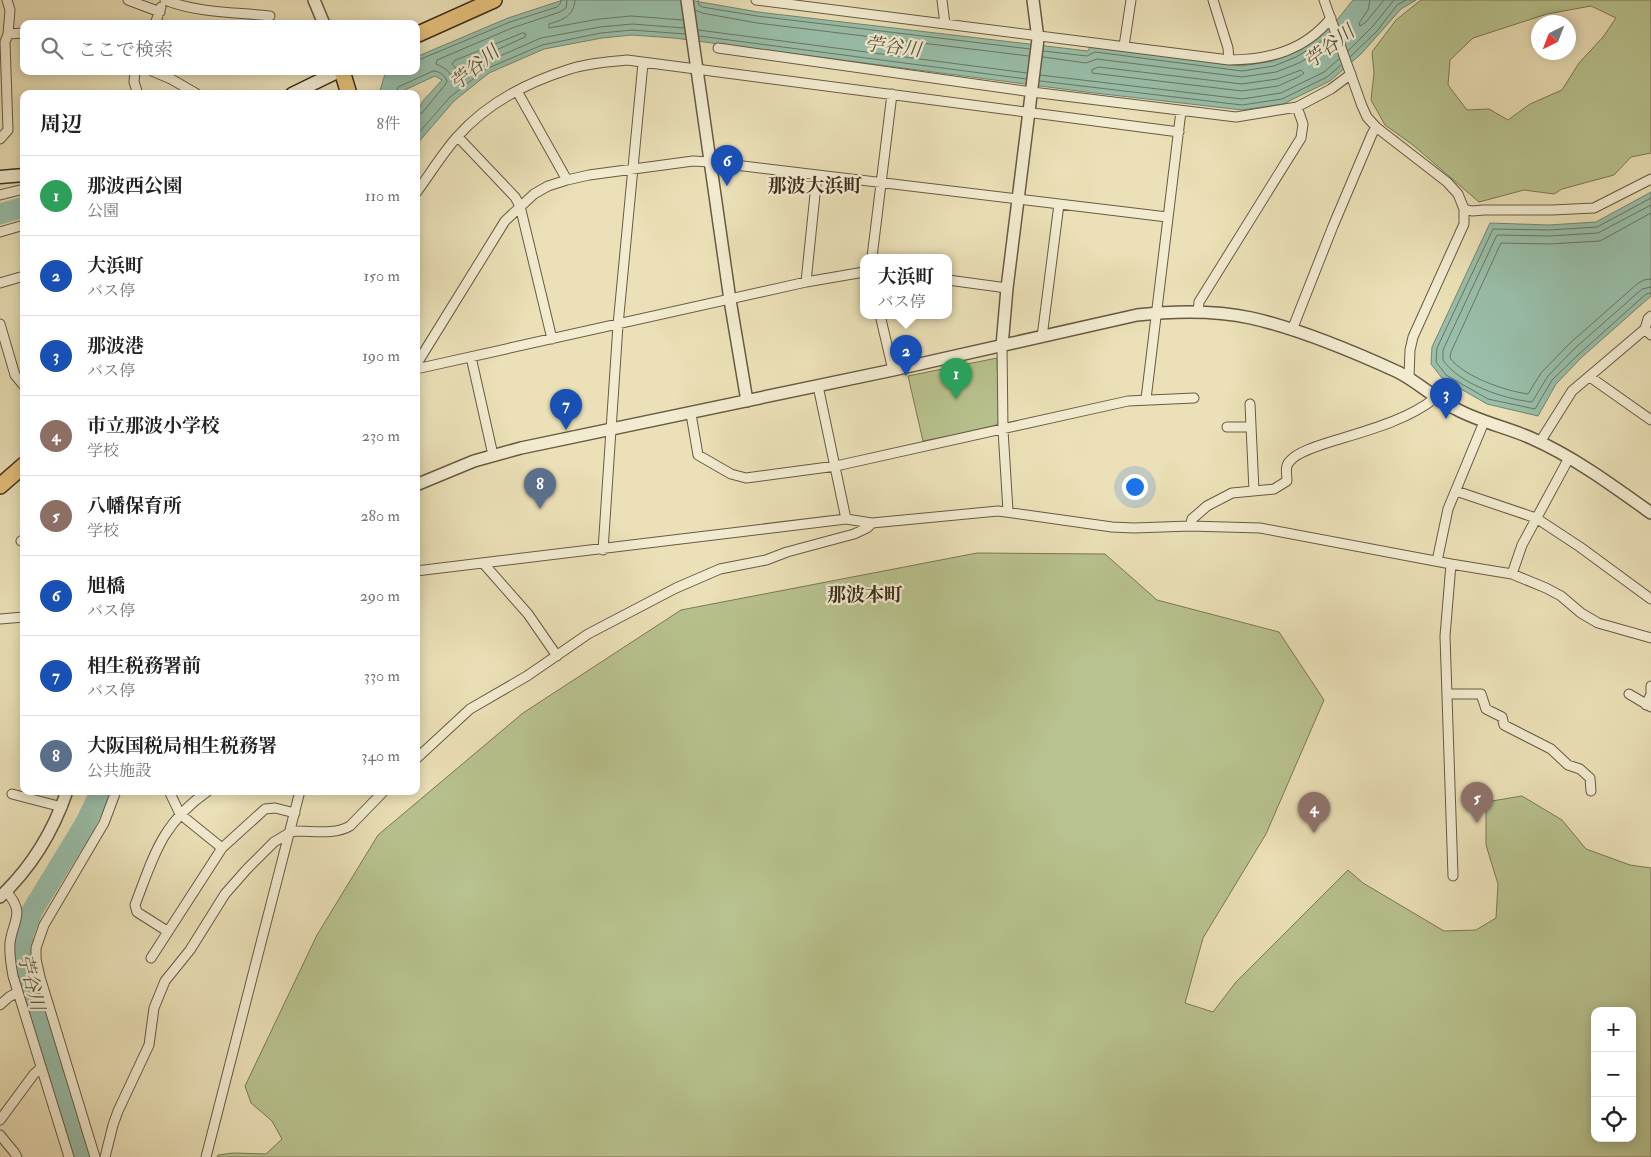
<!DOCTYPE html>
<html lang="ja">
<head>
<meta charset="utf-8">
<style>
  body { margin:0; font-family:"IM FELL Double Pica","Noto Serif JP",serif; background:#f6f6f6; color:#222 }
  .controls { position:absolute; right:15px; bottom:15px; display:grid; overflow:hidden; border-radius:10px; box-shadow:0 2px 12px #0003 }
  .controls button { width:45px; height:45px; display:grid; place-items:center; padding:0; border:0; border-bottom:1px solid #e0e0e0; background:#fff; color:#222; font:25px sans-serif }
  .compass { position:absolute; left:1531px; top:15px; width:45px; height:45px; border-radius:50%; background:#fff; box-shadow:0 2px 12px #0003; rotate:222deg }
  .you { position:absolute; left:1134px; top:486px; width:18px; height:18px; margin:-12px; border:4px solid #fff; border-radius:50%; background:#1a73e8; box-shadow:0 0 0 8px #1a73e833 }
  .badge { display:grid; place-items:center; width:32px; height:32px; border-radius:50%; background:#0f766e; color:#fff; font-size:16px; font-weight:700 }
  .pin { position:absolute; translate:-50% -41px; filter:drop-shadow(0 1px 2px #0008) }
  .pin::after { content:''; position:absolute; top:26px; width:18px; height:15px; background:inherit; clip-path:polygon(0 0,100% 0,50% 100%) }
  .popup { position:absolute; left:860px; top:254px; width:92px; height:65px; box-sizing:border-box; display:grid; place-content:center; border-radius:10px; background:#fff; filter:drop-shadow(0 1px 4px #0005); font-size:16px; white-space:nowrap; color:#767676 }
  .popup b { font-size:19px; color:#222 }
  .popup::after { content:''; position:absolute; left:50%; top:100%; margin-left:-10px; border:10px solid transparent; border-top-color:#fff }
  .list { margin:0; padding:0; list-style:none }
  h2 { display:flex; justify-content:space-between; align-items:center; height:65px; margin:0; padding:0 20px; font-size:21px }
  h2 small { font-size:16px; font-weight:400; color:#767676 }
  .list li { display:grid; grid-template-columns:32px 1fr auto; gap:15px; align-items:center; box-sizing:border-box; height:80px; padding:0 20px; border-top:1px solid #e0e0e0 }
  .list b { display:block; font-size:19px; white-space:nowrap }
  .list p { margin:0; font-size:16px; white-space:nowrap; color:#767676 }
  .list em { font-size:16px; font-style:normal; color:#767676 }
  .icon { flex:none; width:28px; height:28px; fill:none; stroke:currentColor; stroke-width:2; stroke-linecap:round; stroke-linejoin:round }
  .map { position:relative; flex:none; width:1651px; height:1157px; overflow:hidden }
  .search { position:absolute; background:#fff; box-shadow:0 2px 12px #0003; left:20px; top:20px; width:400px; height:55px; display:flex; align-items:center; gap:12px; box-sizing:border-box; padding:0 18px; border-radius:10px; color:#767676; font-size:19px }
  .panel { position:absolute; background:#fff; box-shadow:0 2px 12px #0003; left:20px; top:90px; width:400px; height:705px; border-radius:10px }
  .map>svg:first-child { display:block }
</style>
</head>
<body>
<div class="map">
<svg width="1651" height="1157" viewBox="0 0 1651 1157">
  <rect width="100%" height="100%" fill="#ebe0b7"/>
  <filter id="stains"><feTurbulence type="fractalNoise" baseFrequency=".004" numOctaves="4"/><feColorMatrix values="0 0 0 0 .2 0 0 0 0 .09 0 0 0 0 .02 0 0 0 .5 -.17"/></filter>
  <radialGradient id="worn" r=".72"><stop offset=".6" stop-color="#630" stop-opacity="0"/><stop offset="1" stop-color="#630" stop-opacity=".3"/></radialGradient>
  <path fill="#b8c28e" stroke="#7a7855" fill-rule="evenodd" d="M1421,0h230v153l-20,4 -17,18 -52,14 -8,5 -30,-4 -45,12 -66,-57 -28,-20 -14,-25 3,-27 -2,-21 24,-32zM1591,6l25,12 -13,19 -24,26 -17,27 -32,14 -22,16 -19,-11 -22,1 -19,-25 2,-25 23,-22 74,-24z
    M997,358l2,65 -9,5 -67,13 -15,-65z
    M977,553l128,1 52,46 122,32 45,68 -58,134 -63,104 -18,65 28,9 23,-30 112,-112 15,13 81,48 32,-1 20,-12 2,-34 -12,-39v-43l36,-6 40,24 24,29 44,16 21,3v289h-1434l1,-2 16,-2 32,1 16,-15 -10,-18 -21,-18 -6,-17 72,-151 61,-100 145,-122 158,-103zM1595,1011h37v127h-37z"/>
  <path fill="#99bea9" stroke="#748471" d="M563,0h126l69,12 330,39 2,-4 151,19 32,-5 22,-9 22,-13 20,-19 16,-20h63l-15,9 -40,45 -31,27 -47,23 -41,6 -156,-18 -412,-54 -42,-3 -30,3 -58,11 -55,24 -35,28 -38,44v-32l7,-12 19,-21 -7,-4 -39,18h-17l7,-23h30v-14l92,-39z
    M1651,192v104l-69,61 -26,27 -18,32 -51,-12 -45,-26 -11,-14 1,-17 58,-124 59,2 47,-3z"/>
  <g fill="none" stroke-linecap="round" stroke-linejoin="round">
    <path stroke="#6a7662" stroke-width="1" d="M567,0l-1,8 -6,4 -48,16 -75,32 -1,4c9,4 16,8 17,19l3,2 28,-22 57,-25 59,-11 32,-3 52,4
      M575,0c-1,16 -12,20 -26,24v4l50,-9 32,-3 52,4
      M698,0l1,5 3,2 55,9 273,33
      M1370,0l-2,10 -9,13 1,3 6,-4 18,-22
      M695,10l7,3 55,10 272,33
      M698,30l329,43
      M523,33l3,1 -1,3 -44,20 -20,15 -3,-1 -6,-7 2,-3z
      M699,36l327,43
      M1043,51l44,5 8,-4 147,19 32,-5 22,-9 23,-14 11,-10
      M1348,51l24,-24 22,-27
      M1043,57l43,6 11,-4 145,18 34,-5 23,-9 24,-14 9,-9
      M1350,57l27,-26 20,-26 9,-5
      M416,61l94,-39 47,-15 3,-3 1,-4
      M1099,67l143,17 35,-5 24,-9 3,3 -6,4 -20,9 -36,5 -150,-18v-3z
      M1040,75l202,24 39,-6 43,-21 15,-13
      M1040,81l202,24 40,-6 45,-22 14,-12
      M396,94l2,-7 35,-16c6,0 12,4 14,10l-2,4 -23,28 -6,2
      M416,136l34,-39 36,-28 56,-24 59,-12 31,-3 53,4
      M1651,198l-54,29 -48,3 -56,-1 -56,119 -1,14 10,13 42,24 47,10 17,-29 27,-26 67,-60 5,-1
      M1651,205l-53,28 -49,3 -52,-1 -54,115v10c16,24 61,39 89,42l16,-26 26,-27 68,-60 9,-2
      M1651,213l-51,28 -50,3 -49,-1 -50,109 -1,6c14,19 56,33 78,36l13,-21 28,-29 68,-60 7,-4 7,-1"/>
    <path stroke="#99bea9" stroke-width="21" d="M0,214l24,-7
      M82,1157l-37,-120 -23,-82 1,-20 9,-24 53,-87 16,-33"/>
    <defs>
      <path id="minor" d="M7,0l3,10 -2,24
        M128,0l32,12
        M165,0c32,13 70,12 105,16
        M756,0l473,60c41,0 76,-10 102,-42
        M942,0l3,24
        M1213,0l15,48 1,12
        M1324,0l38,106 5,11 9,10 71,55 11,12 6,15v15l-51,113 -3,13 -1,27
        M155,24l6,-17
        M1124,46l7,-46
        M718,48l314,44 204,25 61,-10 34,-18 20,-15
        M135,71l-1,11 4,12
        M152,71l19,8 26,15
        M517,91l50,89
        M458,137l57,60 5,9 32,133
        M0,139l8,-9 -3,-88 3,-8 16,-1
        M416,193c14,-19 26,-39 41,-56 29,-33 71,-55 113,-68 18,-6 38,-7 57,-9l552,72
        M0,195l24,-6
        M1464,209l8,2 12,-1h68l42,-2 57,-29
        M0,232l24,-7
        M872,257l20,-163
        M948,280l59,8
        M806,282l11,-107
        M0,283l24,-7
        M1198,312l1,-10 102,-164 2,-14 -6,-17
        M880,315l13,55
        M0,324l15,51 9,11
        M1645,329l3,-10 3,-3
        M1292,330l41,-104 39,-92 4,-7
        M1042,337l17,-133
        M1002,346l1,84 5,81
        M471,357l22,98
        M416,365l89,-144 29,-27 14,-8 19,-6 22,-5 104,-14 17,1 457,55
        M416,369l390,-87 58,-10
        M1590,377l61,43
        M818,386l28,133
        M1146,399l35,-288
        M1250,404l4,87
        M691,414l7,41 33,19 15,4 90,-12 292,-65 66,-3
        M1227,427h24
        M1540,442l32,-51 73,-62 6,6
        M1456,491l80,27 44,29 71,52
        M1190,526l2,-7 15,-13 25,-13 42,-4 13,-8c0,-8 -3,-15 4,-21 8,-9 30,-15 42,-19 33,-10 75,-21 102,-43
        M21,541l3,-2
        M603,550l15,-225 25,-262
        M1437,561l11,-52 36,-87
        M483,563l45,51 29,42
        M1451,564l-6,72 8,240
        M416,571l430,-52 26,4 126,-12 114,16 22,1 56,-2 70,2 191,36 61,10 34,14 15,8 20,17 17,10 53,15
        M1512,574l10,-29 47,-87
        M0,619l24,-2
        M1447,694h34l5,15 16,8 2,8 47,24 17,16 12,4 10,9 1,13
        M1629,694l22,13
        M1646,705l5,-11v-8
        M416,759l54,-50 57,-33 61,-42 88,-46 44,-19 46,-9 21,-8 67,-18 13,-6 5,-5
        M169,791l11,23 42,34
        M12,794l50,13
        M6,891c20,23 7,28 4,52 -1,11 1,22 3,33l56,181
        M167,931l-30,-19 -2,-7c19,-50 27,-82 73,-114
        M151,958l71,-110 43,-39 10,-1 20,5
        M0,1005l9,-8 9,-5
        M0,1120l34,-46 7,-6
        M0,1135l14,17 3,5
        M95,1157l-55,-180 -4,-18v-11l8,-23 60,-102 12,-32
        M105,1157l8,-32 5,-14 31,-66 5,-37 11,-27 25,-31 35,-56 22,-25 27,-27 17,-10 5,-1c18,0 39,4 54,-5l34,-35
        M206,1157l94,-366"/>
      <path id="tertiary" d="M314,0l10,24
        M687,0l43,300 17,101
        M1002,346l5,-58 31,-249 -5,-39
        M416,485l58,-24 47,-13 372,-78 244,-55c37,-4 77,-5 114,3 49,11 101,33 147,54 20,10 37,27 58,37 24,13 50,18 75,29 43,19 81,47 120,75
        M0,897c31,-29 53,-65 67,-106"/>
      <path id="secondary" d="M292,94l47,-23
        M0,177l24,-2"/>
      <path id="primary" d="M416,35l78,-35
        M342,71l7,23
        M0,486l24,-21"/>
    </defs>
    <use href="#minor" stroke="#685a43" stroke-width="11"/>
    <use href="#tertiary" stroke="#685a43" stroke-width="14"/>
    <use href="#secondary" stroke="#3c2d1c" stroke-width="15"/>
    <use href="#primary" stroke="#3c2d1c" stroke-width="18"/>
    <use href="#minor" stroke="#f2ebd0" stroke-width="9"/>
    <use href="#tertiary" stroke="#f2ebd0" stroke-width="11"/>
    <use href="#secondary" stroke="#f2ebd0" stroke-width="12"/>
    <use href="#primary" stroke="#e6c07c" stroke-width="15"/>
  </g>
  <g text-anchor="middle" stroke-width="4.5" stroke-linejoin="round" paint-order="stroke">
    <g font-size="19" font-style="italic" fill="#53513f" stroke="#f2ebd0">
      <text transform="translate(893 46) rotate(7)" y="7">苧谷川</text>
      <text transform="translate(1329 46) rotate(-38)" y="7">苧谷川</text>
      <text transform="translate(474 67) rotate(-40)" y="7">苧谷川</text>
      <text transform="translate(32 982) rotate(76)" y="7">苧谷川</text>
    </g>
    <g font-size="19" font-weight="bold" fill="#3c2d1c" stroke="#f2ebd0">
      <text x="815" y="192">那波大浜町</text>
      <text x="865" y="601">那波本町</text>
    </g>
  </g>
  <rect width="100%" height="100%" filter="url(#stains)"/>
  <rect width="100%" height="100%" fill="url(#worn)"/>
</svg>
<div class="controls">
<button>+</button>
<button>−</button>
<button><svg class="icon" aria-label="locate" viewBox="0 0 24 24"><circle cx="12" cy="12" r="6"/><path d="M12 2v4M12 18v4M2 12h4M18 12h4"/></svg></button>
</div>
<svg class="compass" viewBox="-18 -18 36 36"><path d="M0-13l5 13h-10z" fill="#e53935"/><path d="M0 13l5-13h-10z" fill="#767676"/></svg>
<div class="you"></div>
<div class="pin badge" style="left:956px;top:399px;background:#2e9e5b">1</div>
<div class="pin badge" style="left:906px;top:376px;background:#1a4fb4">2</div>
<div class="popup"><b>大浜町</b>バス停</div>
<div class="pin badge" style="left:1446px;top:419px;background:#1a4fb4">3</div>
<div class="pin badge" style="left:1314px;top:833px;background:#8d6e63">4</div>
<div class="pin badge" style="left:1477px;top:823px;background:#8d6e63">5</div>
<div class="pin badge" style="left:727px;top:186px;background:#1a4fb4">6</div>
<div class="pin badge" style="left:566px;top:430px;background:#1a4fb4">7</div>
<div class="pin badge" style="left:540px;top:509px;background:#5c6f8a">8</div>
<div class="search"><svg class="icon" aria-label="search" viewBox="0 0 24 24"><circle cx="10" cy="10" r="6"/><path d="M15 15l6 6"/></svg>ここで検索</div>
<section class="panel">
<h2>周辺<small>8件</small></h2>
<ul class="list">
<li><span class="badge" style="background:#2e9e5b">1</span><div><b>那波西公園</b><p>公園</p></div><em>110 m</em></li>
<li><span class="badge" style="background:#1a4fb4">2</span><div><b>大浜町</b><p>バス停</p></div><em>150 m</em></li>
<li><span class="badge" style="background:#1a4fb4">3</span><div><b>那波港</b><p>バス停</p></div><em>190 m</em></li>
<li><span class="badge" style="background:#8d6e63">4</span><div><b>市立那波小学校</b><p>学校</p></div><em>230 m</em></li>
<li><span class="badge" style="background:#8d6e63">5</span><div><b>八幡保育所</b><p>学校</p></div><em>280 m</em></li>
<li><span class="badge" style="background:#1a4fb4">6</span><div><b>旭橋</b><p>バス停</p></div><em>290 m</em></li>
<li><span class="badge" style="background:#1a4fb4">7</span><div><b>相生税務署前</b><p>バス停</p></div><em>330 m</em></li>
<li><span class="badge" style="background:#5c6f8a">8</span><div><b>大阪国税局相生税務署</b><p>公共施設</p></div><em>340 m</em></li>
</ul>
</section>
</div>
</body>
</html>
